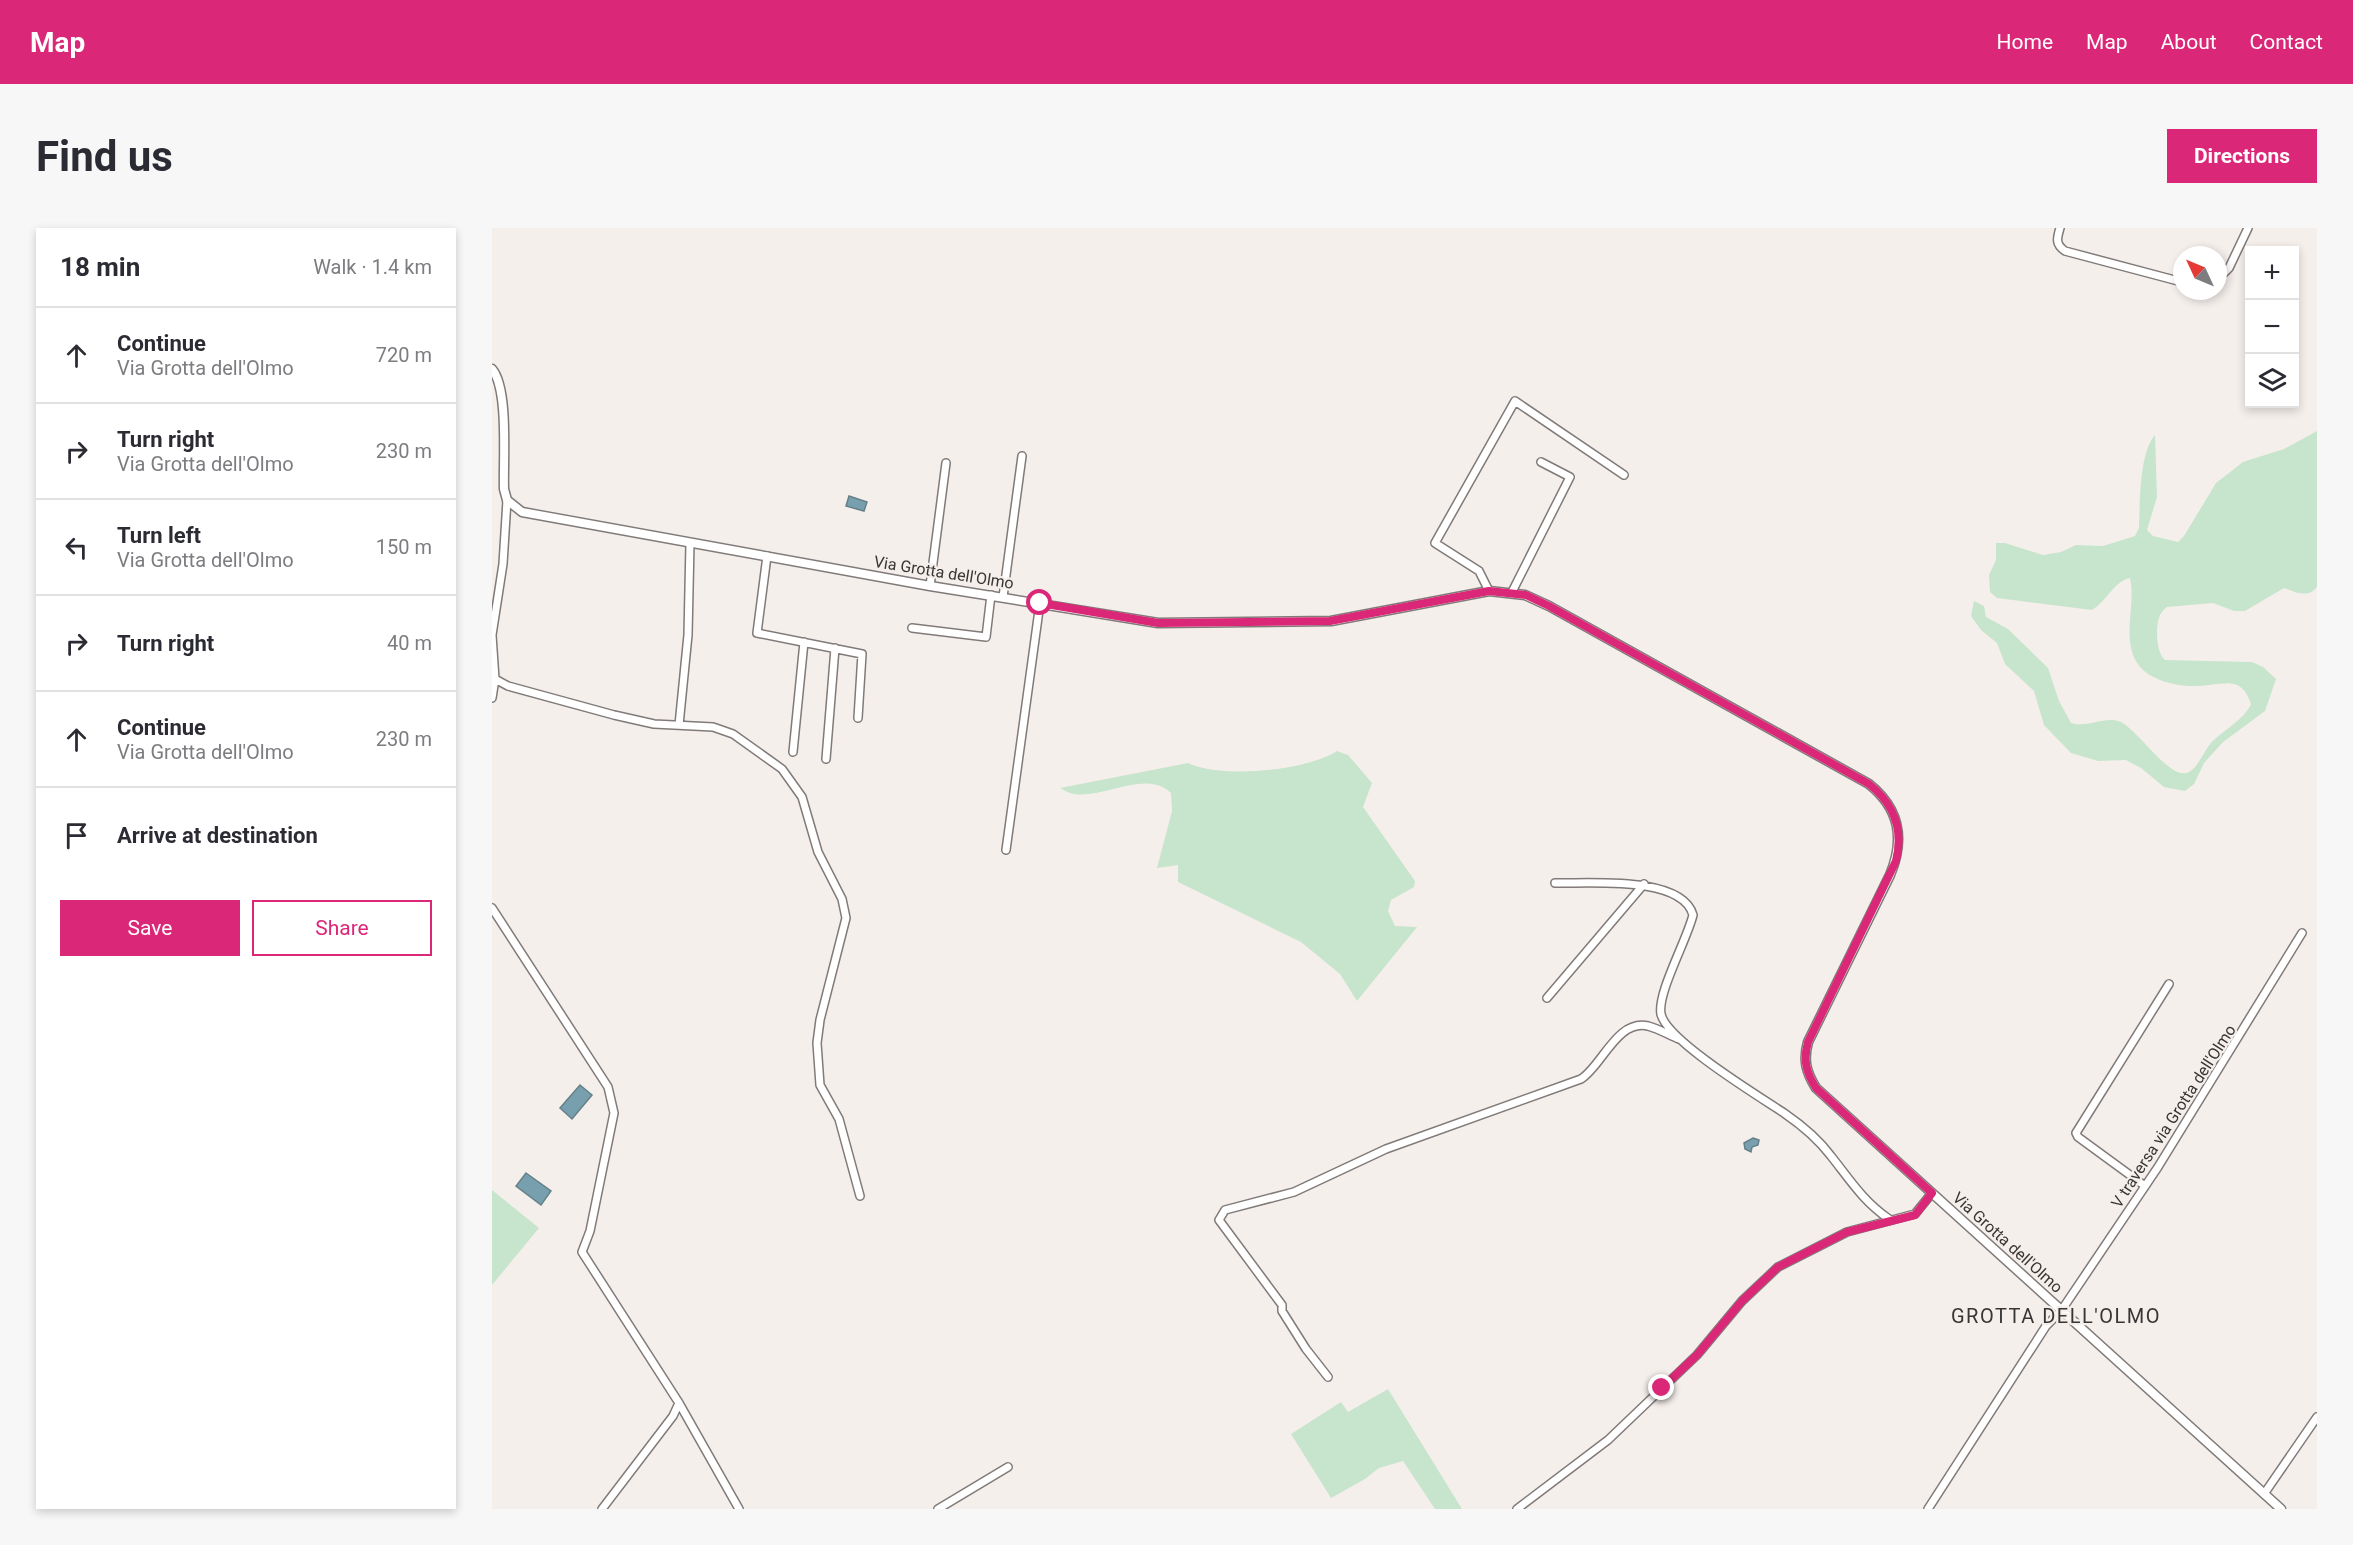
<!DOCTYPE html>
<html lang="en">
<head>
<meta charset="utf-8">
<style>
  body { margin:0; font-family:Roboto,sans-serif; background:#f7f7f7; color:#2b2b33 }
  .controls { position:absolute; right:18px; top:18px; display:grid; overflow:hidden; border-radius:0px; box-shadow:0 3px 9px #0003 }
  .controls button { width:54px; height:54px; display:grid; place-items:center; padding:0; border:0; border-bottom:2px solid #e1e1e2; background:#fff; color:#2b2b33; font:30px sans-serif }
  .compass { position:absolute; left:1681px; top:18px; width:54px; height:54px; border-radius:50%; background:#fff; box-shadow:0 3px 9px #0003; rotate:314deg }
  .stop { position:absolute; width:18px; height:18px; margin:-14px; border:4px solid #db2777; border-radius:50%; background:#fff }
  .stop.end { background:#db2777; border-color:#fff; box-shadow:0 2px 6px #0008 }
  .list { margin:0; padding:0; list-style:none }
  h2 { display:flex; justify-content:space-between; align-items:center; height:78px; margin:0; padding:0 24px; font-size:26px }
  h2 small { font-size:20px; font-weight:400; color:#7c7c81 }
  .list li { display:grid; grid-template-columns:39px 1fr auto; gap:18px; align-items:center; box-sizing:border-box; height:96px; padding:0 24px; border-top:2px solid #e1e1e2 }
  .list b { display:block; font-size:22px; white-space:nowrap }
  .list p { margin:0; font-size:20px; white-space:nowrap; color:#7c7c81 }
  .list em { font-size:20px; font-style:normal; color:#7c7c81 }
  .actions { display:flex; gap:12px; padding:18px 24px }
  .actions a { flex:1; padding:14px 0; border:2px solid #db2777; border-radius:0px; text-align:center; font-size:21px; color:#db2777 }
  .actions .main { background:#db2777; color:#fff }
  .icon { flex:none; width:33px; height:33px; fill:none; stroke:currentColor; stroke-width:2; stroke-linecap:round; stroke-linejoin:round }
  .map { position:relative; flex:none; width:1825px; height:1281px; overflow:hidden; border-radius:0px }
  header { display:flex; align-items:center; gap:36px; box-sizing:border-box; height:84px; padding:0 30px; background:#db2777; color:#fff }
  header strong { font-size:28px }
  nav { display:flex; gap:33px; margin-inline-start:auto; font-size:21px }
  .intro { display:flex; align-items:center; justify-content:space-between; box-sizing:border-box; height:144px; padding:0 36px }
  h1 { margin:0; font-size:42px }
  .button { padding:15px 27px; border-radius:0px; background:#db2777; color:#fff; font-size:21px; font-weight:700 }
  main { display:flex; gap:36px; padding:0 36px }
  aside { flex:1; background:#fff; border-radius:0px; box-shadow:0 3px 9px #0003 }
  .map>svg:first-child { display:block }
</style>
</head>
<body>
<header>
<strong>Map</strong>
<nav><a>Home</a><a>Map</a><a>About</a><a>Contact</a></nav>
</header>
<div class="intro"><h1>Find us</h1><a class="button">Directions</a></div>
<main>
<aside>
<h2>18 min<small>Walk · 1.4 km</small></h2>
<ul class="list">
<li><svg class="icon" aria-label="ahead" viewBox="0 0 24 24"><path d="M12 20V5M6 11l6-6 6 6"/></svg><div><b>Continue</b><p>Via Grotta dell'Olmo</p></div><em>720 m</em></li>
<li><svg class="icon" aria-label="right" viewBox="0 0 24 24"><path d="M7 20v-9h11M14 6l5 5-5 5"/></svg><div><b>Turn right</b><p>Via Grotta dell'Olmo</p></div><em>230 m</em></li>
<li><svg class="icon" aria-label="left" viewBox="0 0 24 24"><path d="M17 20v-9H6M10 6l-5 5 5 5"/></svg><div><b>Turn left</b><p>Via Grotta dell'Olmo</p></div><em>150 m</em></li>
<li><svg class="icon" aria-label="right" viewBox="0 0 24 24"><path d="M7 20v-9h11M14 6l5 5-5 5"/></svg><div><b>Turn right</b></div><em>40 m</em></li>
<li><svg class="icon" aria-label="ahead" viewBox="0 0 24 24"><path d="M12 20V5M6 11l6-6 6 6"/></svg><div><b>Continue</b><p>Via Grotta dell'Olmo</p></div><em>230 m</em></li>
<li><svg class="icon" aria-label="arrive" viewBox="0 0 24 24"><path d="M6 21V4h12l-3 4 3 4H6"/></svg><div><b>Arrive at destination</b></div></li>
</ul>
<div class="actions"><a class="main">Save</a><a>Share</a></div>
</aside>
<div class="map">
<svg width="1825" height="1281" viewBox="0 0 1825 1281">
  <rect width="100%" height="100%" fill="#f5efec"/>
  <path fill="#c7e4cc" d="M1825,203v156c-10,12 -20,5 -33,1l-39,23h-11l-21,-8 -46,4c-3,3 -6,5 -7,8 -5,11 -4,38 5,45l87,2 11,5 13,12 -11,32 -42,31 -19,21 -10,21 -9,7 -21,-4 -23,-19 -15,-8 -28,1 -27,-8 -27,-28 -10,-34 -29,-27 -8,-21 -16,-13 -10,-14 3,-15 10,5 2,11 22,12 40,39 11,33 12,22c16,5 36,-8 50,-1 19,10 50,60 68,50 10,-6 15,-21 22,-29 12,-13 33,-23 40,-39 -10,-31 -30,-18 -54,-18 -20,1 -51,-6 -61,-25 -14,-25 0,-57 -6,-83 -16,3 -24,24 -38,32l-95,-12 -7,-6 -1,-17 7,-15v-17h9l38,12 18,-3 15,-7 27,1 32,-10 4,-8c1,-24 0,-75 16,-93l2,62 -10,33 6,6 25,6 6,-6 32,-53 27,-21 41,-13z
    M845,523l11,4 24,28 -9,24 52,74 -1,6 -23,13 -3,11 7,15 22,1 -60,74 -17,-27 -39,-32 -123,-60v-17l-21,3 15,-57 -1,-18c-25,-24 -67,6 -97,1 -5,-1 -10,-4 -14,-6l128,-25c33,16 118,8 149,-12z
    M0,962l47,38 -47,57z
    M896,1161l74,120h-27l-32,-48 -24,7 -14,11 -34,19 -40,-64 50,-32 7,10z"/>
  <path fill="#789fad" stroke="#658089" stroke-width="1.5" d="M357,268l18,6 -3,9 -18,-5z
    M88,857l12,10 -20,24 -12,-11z
    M1261,910l6,2 -1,5 -6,2 -1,5 -6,-3 -1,-6z
    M34,945l25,18 -10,14 -25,-19z"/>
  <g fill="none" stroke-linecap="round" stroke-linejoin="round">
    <defs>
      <path id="minor" d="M1568,0c-3,10 -5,16 5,23l117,31
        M1726,51l11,-11 19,-40
        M275,328l-10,77 105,21 -4,64
        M438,358l16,-123
        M997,363l-10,-20 -44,-28 80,-142 109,74
        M1020,364l58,-115 -29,-15
        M511,369l19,-141
        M420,400l74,9 5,-42
        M3,451l13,7 106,29 40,9 59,3 20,7 49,35 20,28 16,55 24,47 4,19 -26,102 -3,23 3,42 19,34 21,77
        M0,470l3,-19 -3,-44 11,-71 4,-64
        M187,497l9,-90 2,-92
        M301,524l11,-110
        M334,531l9,-111
        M514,622l34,-247
        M1063,655c32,1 127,-8 138,32 -6,25 -36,78 -32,99 5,26 99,83 123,99 16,11 35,27 47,43 19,24 32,45 58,63
        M0,680l116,179 6,26 -24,118 -8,21 97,151 60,106
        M1055,770l97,-114
        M1653,958l-67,-49 -2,-4 93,-149
        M836,1149l-22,-28 -24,-38v-6l-63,-85 6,-10 69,-18 92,-43 195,-70c21,-13 36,-60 67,-53 11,3 21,9 31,13
        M1772,1266l53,-77
        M110,1281l71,-93 6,-13
        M446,1281l70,-42
        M1025,1281l91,-69 89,-85 45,-54 36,-34 69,-35 68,-18 17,-21
        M1436,1281l118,-183 15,-15 97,-144 144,-234"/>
      <path id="tertiary" d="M0,141c17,20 11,92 12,120l3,11 15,12 408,74 228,37 173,-2 158,-30 36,4 24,11 320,178c31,25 36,55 21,91l-82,167c-5,18 -2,30 8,46l465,421"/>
    </defs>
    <use href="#minor" stroke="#807a78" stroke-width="10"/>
    <use href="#tertiary" stroke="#807a78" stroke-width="11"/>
    <use href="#minor" stroke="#fff" stroke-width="7"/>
    <use href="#tertiary" stroke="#fff" stroke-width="8"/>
  </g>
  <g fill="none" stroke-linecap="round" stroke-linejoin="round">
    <path stroke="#db2777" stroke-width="8" d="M548,375l118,20 172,-2 159,-30 37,4 23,11 320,178c25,20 35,45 27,77l-88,181c-5,18 -2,30 8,46l116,105 -17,22 -68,17 -69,35 -36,34 -45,54 -35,33"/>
  </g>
  <g text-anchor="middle" stroke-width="4.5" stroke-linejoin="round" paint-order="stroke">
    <g font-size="16" fill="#383635" stroke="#f5efec">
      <text transform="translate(452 344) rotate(9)" y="6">Via Grotta dell'Olmo</text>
      <text transform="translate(1681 888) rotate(-57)" y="6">V traversa via Grotta dell'Olmo</text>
      <text transform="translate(1516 1014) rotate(42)" y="6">Via Grotta dell'Olmo</text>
    </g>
    <g font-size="20" letter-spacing="1.5" fill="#383635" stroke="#f5efec">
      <text x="1564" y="1095">GROTTA DELL'OLMO</text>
    </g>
  </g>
</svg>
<div class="controls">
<button>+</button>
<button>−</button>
<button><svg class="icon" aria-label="layers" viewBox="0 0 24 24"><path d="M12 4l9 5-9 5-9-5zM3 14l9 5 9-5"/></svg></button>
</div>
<svg class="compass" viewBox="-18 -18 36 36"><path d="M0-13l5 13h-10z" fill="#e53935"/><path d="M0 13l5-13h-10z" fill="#7c7c81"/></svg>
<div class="stop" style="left:548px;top:375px"></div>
<div class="stop end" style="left:1170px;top:1160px"></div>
</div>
</main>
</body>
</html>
